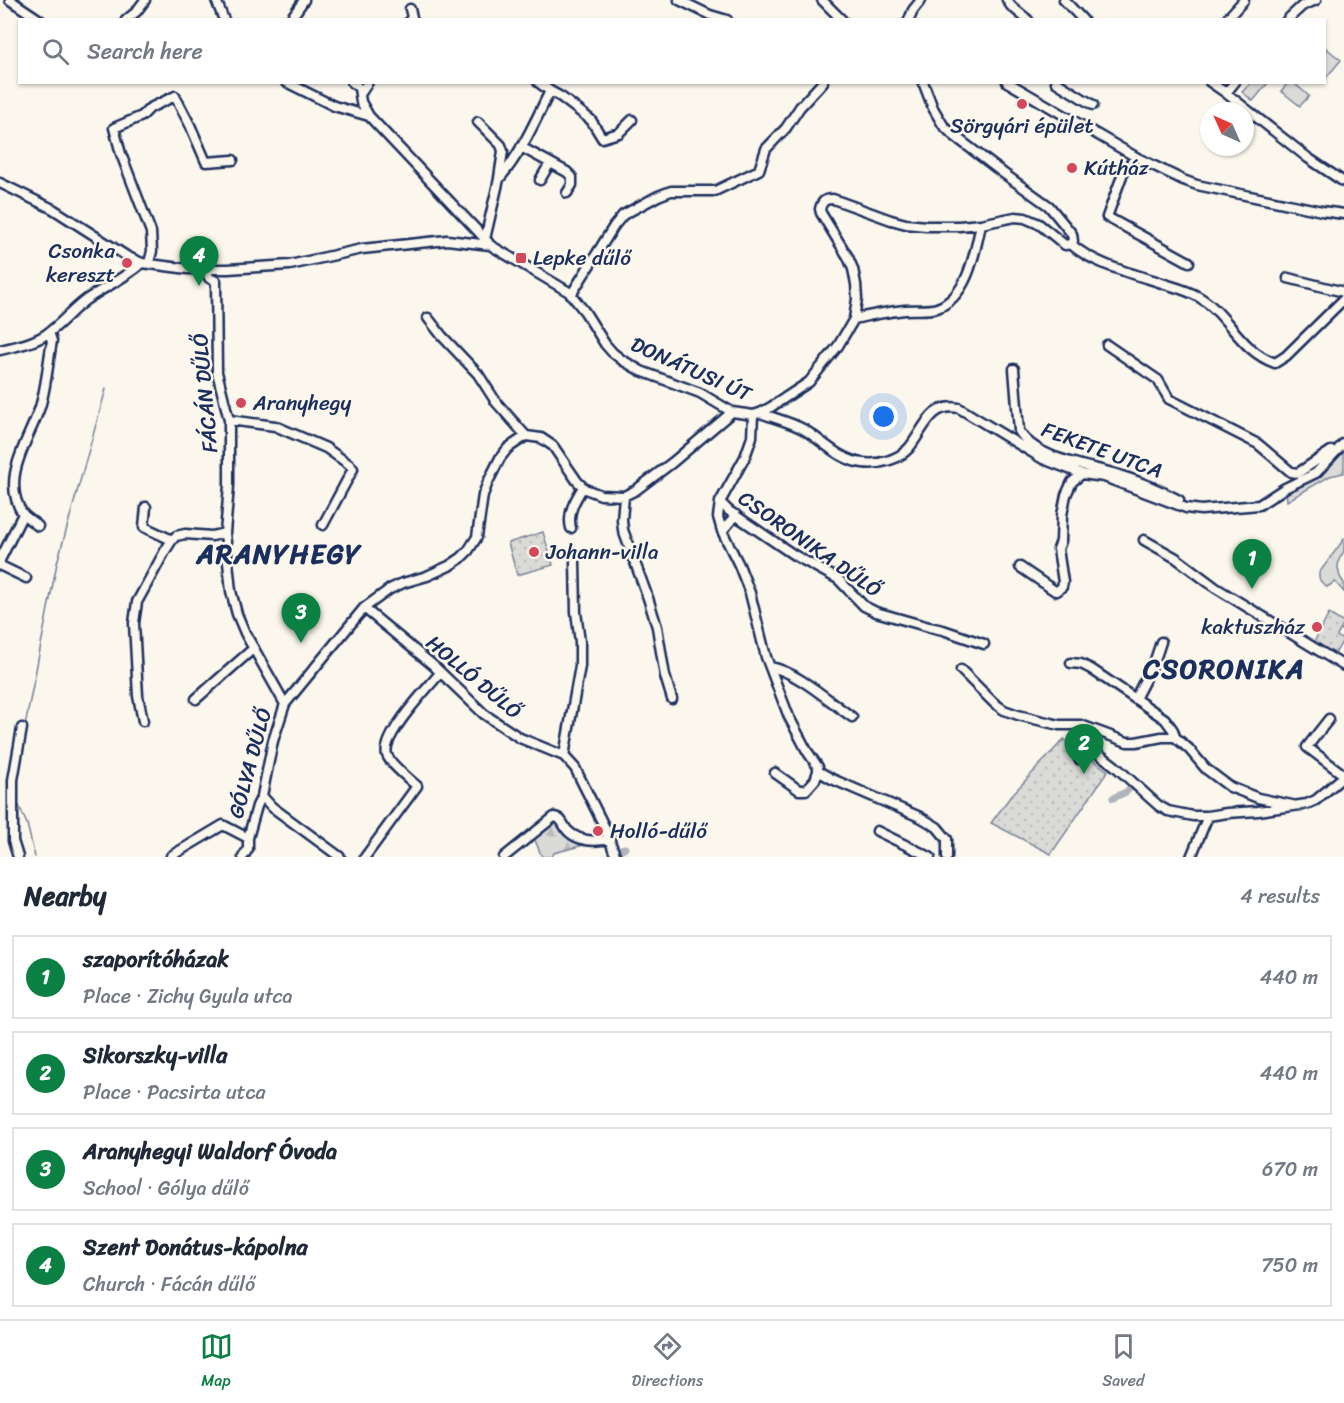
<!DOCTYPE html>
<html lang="en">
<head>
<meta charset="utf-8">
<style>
  body { margin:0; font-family:Sriracha,sans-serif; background:#f2f2f3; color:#1f2937 }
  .compass { position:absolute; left:1200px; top:102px; width:54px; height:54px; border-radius:50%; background:#fff; box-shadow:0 2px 4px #0004; rotate:315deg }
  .you { position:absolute; left:884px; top:417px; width:21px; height:21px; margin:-15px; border:4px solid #fff; border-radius:50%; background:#1a73e8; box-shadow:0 0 0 9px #1a73e833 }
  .badge { display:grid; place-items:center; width:39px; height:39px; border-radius:50%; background:#0b8043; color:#fff; font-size:20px; font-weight:700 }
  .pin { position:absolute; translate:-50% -50px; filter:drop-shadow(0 2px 3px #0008) }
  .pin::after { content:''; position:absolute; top:32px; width:21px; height:18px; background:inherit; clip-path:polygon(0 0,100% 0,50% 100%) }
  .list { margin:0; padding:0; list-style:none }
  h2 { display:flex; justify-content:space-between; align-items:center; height:78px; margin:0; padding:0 24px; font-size:26px }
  h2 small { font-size:20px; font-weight:400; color:#747a83 }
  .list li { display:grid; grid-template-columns:39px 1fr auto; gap:18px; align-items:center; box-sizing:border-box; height:84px; margin:0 12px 12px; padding:0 12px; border:2px solid #e0e1e3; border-radius:0px }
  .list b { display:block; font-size:22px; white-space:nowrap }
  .list p { margin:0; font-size:20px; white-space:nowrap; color:#747a83 }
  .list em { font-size:20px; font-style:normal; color:#747a83 }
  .icon { flex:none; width:33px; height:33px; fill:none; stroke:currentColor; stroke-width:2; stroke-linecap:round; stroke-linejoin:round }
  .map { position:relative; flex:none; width:1344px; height:857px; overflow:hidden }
  .search { position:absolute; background:#fff; box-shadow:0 2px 4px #0004; left:18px; right:18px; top:18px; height:66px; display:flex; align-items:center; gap:15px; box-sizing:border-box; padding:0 21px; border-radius:0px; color:#747a83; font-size:22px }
  .sheet { height:462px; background:#fff }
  nav { display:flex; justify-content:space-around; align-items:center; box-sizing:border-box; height:84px; border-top:2px solid #e0e1e3; background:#fff; font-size:16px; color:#747a83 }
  nav a { display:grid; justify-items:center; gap:3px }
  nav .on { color:#0b8043 }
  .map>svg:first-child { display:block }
</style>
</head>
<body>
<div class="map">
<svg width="1344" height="857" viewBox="0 0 1344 857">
  <defs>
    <pattern id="forest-firs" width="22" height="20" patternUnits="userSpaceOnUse" patternTransform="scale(1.5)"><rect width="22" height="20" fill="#dadad7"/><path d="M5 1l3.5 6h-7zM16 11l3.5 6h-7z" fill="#babbbb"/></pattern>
    <pattern id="park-dots" width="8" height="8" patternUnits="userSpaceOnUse" patternTransform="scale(1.5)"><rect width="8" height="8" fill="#dadad7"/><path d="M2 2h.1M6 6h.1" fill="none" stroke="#babbbb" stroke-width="1.8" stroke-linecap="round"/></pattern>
  </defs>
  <rect width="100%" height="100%" fill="#fbf7ec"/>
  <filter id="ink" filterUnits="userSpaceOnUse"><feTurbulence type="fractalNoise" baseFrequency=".0167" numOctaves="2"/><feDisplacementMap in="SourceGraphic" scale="12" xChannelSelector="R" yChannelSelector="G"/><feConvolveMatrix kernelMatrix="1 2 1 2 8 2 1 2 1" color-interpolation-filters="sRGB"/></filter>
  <g filter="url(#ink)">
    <path fill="#dadad7" stroke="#7a849a" stroke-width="1.5" d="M1326,48l15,12 -16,19v-29z
      M1251,83h17l-15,18 -11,-9z
      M1288,83h6l15,13 -9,10 -19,-15z
      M1344,539v12l-5,9 -1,8 2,9 4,6v9l-9,-10 -8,5c-6,-5 -9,-7 -8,-14z"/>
    <path fill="url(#forest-firs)" stroke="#7a849a" stroke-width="1.5" d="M1344,445v28l-14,3 -43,25 -1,-11 39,-25 3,4 -2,-5z
      M555,824h4l13,14 15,6 -33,9 -2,4h-10l-8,-19 13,-10z"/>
    <path fill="url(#park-dots)" stroke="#7a849a" stroke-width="1.5" d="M543,532l10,33 -36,10 -9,-32z
      M1329,614l15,9 -7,13 6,4 -8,14 -21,-12z
      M1064,739l44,32 -57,83 -60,-31 19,-26z"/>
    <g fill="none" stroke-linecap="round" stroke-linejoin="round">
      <path stroke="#747e96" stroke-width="1.5" d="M25,726l32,-163 49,-174
        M1130,788l23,18
        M17,801l10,23 8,33"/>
      <path stroke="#afb3bb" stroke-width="7" d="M1113,798l13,-6 4,-4
        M617,850l8,-2"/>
      <defs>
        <path id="minor" d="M10,0l30,20
          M216,0l8,20
          M679,0l31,15 17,5
          M822,0l20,20
          M1007,0l4,6 17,14
          M1064,0l19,20
          M126,20l10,-8 9,-12
          M290,20l14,-20
          M410,20l2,-3 -2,-8
          M909,20l4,-10 8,-10
          M1226,20l18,-20
          M1287,20l15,-14 14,-6
          M286,82l48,24 35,10 119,126
          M352,82l7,6 2,14 8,14
          M538,82l12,9
          M923,82l10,26 10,17 9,9 51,39 46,33 23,28 1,7 -2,3
          M1007,82l129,75 47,23 14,5 125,26 22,3
          M1056,82l37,23
          M1210,82l16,11 82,65 36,24
          M361,93l7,-11
          M1226,93l9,-11
          M478,122l23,23 2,6 -4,27
          M521,147l46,25 5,5v8l-5,8
          M1136,157l-13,16 -16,44 82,45
          M540,180l10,-17
          M0,183l53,26 75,48 14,6
          M485,239l14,-60c22,-25 36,-58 51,-88l11,6 30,23 11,18 17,-5 13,-13
          M1071,244c22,21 68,31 97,41 10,3 21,6 31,12 29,17 41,54 76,66l11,-7 58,-57
          M149,263l3,-12 -1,-19 -30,-78 -7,-26 28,-12 8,-8 25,-12 15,29 16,37 27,-2
          M209,268l-1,7 1,3 7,3
          M1288,278l56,14
          M216,281l1,91 12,48v66l-4,47 6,58 6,23 8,19 40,71
          M571,295l43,-69 9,-11 35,-19 13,-5h44l44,-21 7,-21 20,-21 14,-21 23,-25
          M428,318l14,18 36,38 18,28 30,34
          M854,319c17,-4 33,-7 51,-9 10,-1 22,1 32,-2 31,-11 38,-56 44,-84
          M1107,345l51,35 11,19 89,45 33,28 7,1 33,-22
          M0,350c16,-4 35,-7 48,-17 14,-10 25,-24 39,-34 18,-12 39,-22 55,-36l46,6h40l62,-4 72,-16 85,-9 43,5 79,47 16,20 20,32 7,8 10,8 19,11 59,22 32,19 21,3 7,-2 11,-6 38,-25 29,-36 16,-27 3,-20 -1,-15 -3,-15 -5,-12 -27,-44 -1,-4c2,-8 5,-10 13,-10l58,21 15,4 20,2h33l22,-2 34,-7 10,1 14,6 26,21 6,-1
          M1014,369l5,62c17,29 70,34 100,44 20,6 41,15 60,25
          M760,413c14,5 30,9 43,16 19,11 37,32 60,34 16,2 35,-3 46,-15 15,-18 21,-46 50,-40l84,51 39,15 22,3 82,31 15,2 58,-5 26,-17 31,-15 28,-30
          M753,415l-1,22 -7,20 -25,45 -2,15 4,14 17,34 11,28 16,64 23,60 18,34 11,16v4l-3,9 -9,10h-7l-24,-17
          M229,420l46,6 51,22 24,17 3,4 -30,56
          M624,496l-2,24 1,10 25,68 9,29 8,49 7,23
          M720,502l9,9 65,44 44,24 26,27 12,6 53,15 14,3 41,14
          M146,507l-2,20 28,13
          M38,526c-5,-4 -11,-8 -15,-12 -23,-34 4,-71 16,-104 7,-19 9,-48 13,-69l-3,-9
          M571,528c-4,-15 4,-28 12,-41
          M722,531l14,-16
          M1144,540l32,18 40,30 128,78
          M0,560l23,-46
          M0,563l1,3 25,12
          M1020,567l35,24h2l5,-4 1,-5 -5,-33 3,-8 1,-26 4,-20 6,-13 10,-8
          M364,608l70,58 50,48 36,24 44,18 11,12 30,60 11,29
          M1071,663l10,1 10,5 74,50 8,11 2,7
          M770,667c26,4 59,34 82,50
          M961,670l33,33 10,7 14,5 41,10h22l46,17h9l26,-5h13l14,12 17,20 24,18 28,11 34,7
          M196,699l58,-51
          M1135,699l20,-39 6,-18
          M1329,719l-22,28 37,28
          M143,721l-5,-25 -4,-73 3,-21 28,-51 7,-11 4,-4 9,-2 27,2 13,-3
          M564,756l16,-90v-24l-4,-30 -1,-51
          M1079,759l7,-10 9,2 20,15 35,32 9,8 9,5 25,5h15l19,-3 31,-2 49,-7 9,-4 28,-24
          M818,771l14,8 88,38 17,10 10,12v18
          M262,796l10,11 68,50
          M877,831l53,26
          M171,856l52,-31 25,13
          M18,857l-5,-16v-61l9,-52
          M243,857l5,-8v-11l9,-32 5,-10 11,-55 12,-37 79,-96 26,-19 13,-6 24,-7 22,-10 12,-8 7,-7 9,-14 6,-42 5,-13 12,-24 8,-10 18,-12 15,2 12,8 24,35 8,8 16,6 23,1 12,-6 37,-28 59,-50
          M365,857l52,-71c-8,-7 -27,-22 -30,-31 -6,-19 41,-67 53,-82
          M504,857l50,-40c8,1 8,6 13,13 11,12 28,12 43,9
          M1191,857l17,-41"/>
      </defs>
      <use href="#minor" stroke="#1b2f5e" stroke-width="13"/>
      <use href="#minor" stroke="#fbf7ec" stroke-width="8"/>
    </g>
  </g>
  <g fill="#d1495b" stroke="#fbf7ec" stroke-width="2">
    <circle cx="1022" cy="104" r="6"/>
    <circle cx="1072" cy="168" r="6"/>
    <rect x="515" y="252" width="12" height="12" rx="3"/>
    <circle cx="127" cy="263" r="6"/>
    <circle cx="241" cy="403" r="6"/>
    <circle cx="534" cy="552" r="6"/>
    <circle cx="1317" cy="627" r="6"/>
    <circle cx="598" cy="831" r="6"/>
  </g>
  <g text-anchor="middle" stroke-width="5" stroke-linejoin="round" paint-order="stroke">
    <g font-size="21" fill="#1b2f5e" stroke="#fbf7ec" text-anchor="start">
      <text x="1022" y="133" text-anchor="middle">Sörgyári épület</text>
      <text x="1084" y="175">Kútház</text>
      <text x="115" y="258" text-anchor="end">Csonka<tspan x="115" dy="24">kereszt</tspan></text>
      <text x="533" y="265">Lepke dűlő</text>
      <text x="253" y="410">Aranyhegy</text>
      <text x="546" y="559">Johann-villa</text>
      <text x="1305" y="634" text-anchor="end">kaktuszház</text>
      <text x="610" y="838">Holló-dűlő</text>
    </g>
    <g font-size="21" fill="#1b2f5e" stroke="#fbf7ec">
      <text transform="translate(691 369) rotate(24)" y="7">DONÁTUSI ÚT</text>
      <text transform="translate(205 393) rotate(-95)" y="7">FÁCÁN DŰLŐ</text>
      <text transform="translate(1102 450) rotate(20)" y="7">FEKETE UTCA</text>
      <text transform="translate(810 544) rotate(35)" y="7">CSORONIKA DŰLŐ</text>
      <text transform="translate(474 677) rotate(40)" y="7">HOLLÓ DŰLŐ</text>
      <text transform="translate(250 763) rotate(-75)" y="7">GÓLYA DŰLŐ</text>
    </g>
    <g font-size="27" font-weight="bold" letter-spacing="1.5" fill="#1b2f5e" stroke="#fbf7ec">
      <text x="279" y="563">ARANYHEGY</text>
      <text x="1224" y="678">CSORONIKA</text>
    </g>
  </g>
</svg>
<svg class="compass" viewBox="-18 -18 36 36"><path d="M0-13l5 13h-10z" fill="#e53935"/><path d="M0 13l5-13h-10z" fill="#747a83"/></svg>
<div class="you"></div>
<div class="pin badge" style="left:1252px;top:589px">1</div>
<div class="pin badge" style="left:1084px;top:774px">2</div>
<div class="pin badge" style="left:301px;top:643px">3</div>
<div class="pin badge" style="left:199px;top:286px">4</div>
<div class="search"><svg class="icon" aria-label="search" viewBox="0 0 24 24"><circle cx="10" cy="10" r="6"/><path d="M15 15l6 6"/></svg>Search here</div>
</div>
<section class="sheet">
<h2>Nearby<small>4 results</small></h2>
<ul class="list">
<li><span class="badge">1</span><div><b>szaporítóházak</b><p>Place · Zichy Gyula utca</p></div><em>440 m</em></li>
<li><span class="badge">2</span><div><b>Sikorszky-villa</b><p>Place · Pacsirta utca</p></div><em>440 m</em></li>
<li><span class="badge">3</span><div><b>Aranyhegyi Waldorf Óvoda</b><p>School · Gólya dűlő</p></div><em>670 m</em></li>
<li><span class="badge">4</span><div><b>Szent Donátus-kápolna</b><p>Church · Fácán dűlő</p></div><em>750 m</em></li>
</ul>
</section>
<nav>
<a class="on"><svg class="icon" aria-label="map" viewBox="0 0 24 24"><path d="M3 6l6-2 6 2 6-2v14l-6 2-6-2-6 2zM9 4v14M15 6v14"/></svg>Map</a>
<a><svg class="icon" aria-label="directions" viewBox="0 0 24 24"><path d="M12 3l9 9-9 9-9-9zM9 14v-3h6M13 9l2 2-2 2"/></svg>Directions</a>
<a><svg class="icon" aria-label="saved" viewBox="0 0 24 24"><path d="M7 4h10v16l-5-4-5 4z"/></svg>Saved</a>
</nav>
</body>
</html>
